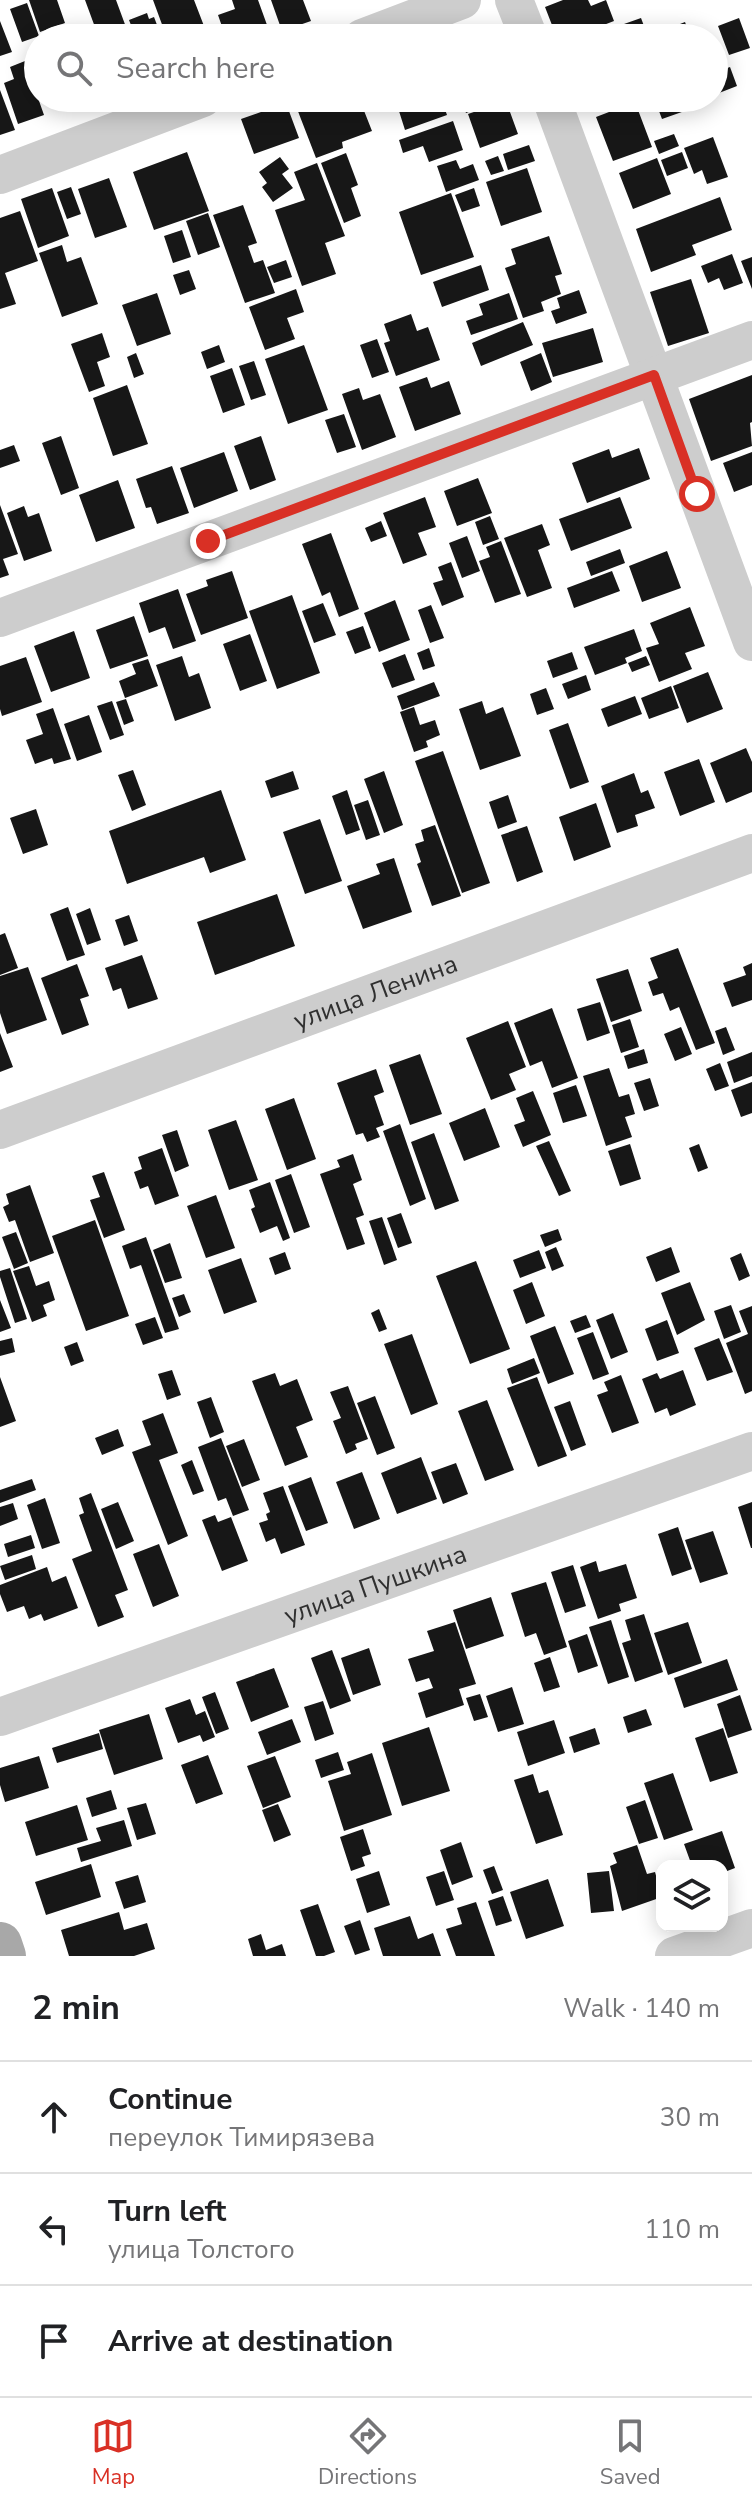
<!DOCTYPE html>
<html lang="en">
<head>
<meta charset="utf-8">
<style>
  body { margin:0; font-family:"Nunito Sans",sans-serif; background:#f6f6f6; color:#202124 }
  .controls { position:absolute; right:24px; bottom:24px; display:grid; overflow:hidden; border-radius:16px; box-shadow:0 4px 20px #0003 }
  .controls button { width:72px; height:72px; display:grid; place-items:center; padding:0; border:0; border-bottom:2px solid #e0e0e0; background:#fff; color:#202124; font:40px sans-serif }
  .stop { position:absolute; width:24px; height:24px; margin:-18px; border:6px solid #d93025; border-radius:50%; background:#fff }
  .stop.end { background:#d93025; border-color:#fff; box-shadow:0 2px 8px #0008 }
  .list { margin:0; padding:0; list-style:none }
  h2 { display:flex; justify-content:space-between; align-items:center; height:104px; margin:0; padding:0 32px; font-size:34px }
  h2 small { font-size:26px; font-weight:400; color:#757577 }
  .list li { display:grid; grid-template-columns:52px 1fr auto; gap:24px; align-items:center; box-sizing:border-box; height:112px; padding:0 32px; border-top:2px solid #e0e0e0 }
  .list b { display:block; font-size:30px; white-space:nowrap }
  .list p { margin:0; font-size:26px; white-space:nowrap; color:#757577 }
  .list em { font-size:26px; font-style:normal; color:#757577 }
  .icon { flex:none; width:44px; height:44px; fill:none; stroke:currentColor; stroke-width:2; stroke-linecap:round; stroke-linejoin:round }
  .map { position:relative; flex:none; width:752px; height:1956px; overflow:hidden }
  .search { position:absolute; background:#fff; box-shadow:0 4px 20px #0003; left:24px; right:24px; top:24px; height:88px; display:flex; align-items:center; gap:20px; box-sizing:border-box; padding:0 28px; border-radius:44px; color:#757577; font-size:30px }
  .sheet { height:440px; background:#fff }
  nav { display:flex; justify-content:space-around; align-items:center; box-sizing:border-box; height:112px; border-top:2px solid #e0e0e0; background:#fff; font-size:22px; color:#757577 }
  nav a { display:grid; justify-items:center; gap:4px }
  nav .on { color:#d93025 }
  .map>svg:first-child { display:block }
</style>
</head>
<body>
<div class="map">
<svg width="752" height="1956" viewBox="0 0 752 1956">
  <rect width="100%" height="100%" fill="#fff"/>
  <path fill="#171717" d="M29,0h28l8,23 -25,9z
    M85,0h31l14,38h-31z
    M153,0h41l10,26 -9,3 3,9h-31z
    M232,0h26l13,36 -45,2 -8,-23 17,-6z
    M271,0h32l8,21 -29,10z
    M563,0h25l3,6 15,-6 8,21 -44,17h-13l-12,-31z
    M27,3l12,33 -17,6 -12,-33z
    M147,13l2,6 5,-2 8,21h-26l-7,-18z
    M641,18l6,16 -12,4h-25l-3,-8z
    M739,18l11,30 -21,7 -11,-29z
    M0,21l12,31 -12,4z
    M685,22l6,16h-46z
    M25,61l19,54 -26,9 -14,-41 10,-4 -4,-12z
    M730,67l7,19 -18,7 -5,-20z
    M0,90l15,40 -15,5z
    M302,98h57l13,33 -30,11 1,6 -27,10 -22,-57z
    M425,98h16l6,17 -42,15 -7,-22z
    M460,98h46l-40,15z
    M654,98h39l3,9 -34,12z
    M506,101l12,33 -38,14 -12,-34z
    M635,102l17,45 -39,14 -17,-44z
    M286,103l13,35 -45,16 -13,-35z
    M453,121l10,29 -34,12 -6,-16 -20,7 -4,-13z
    M674,134l5,12 -20,8 -5,-13z
    M713,137l15,40 -21,7 -5,-14 -8,4 -10,-26z
    M529,145l6,16 -27,9 -5,-16z
    M187,152l22,59 -55,19 -21,-58z
    M682,152l6,16 -21,8 -6,-16z
    M346,153l12,32 -7,3 10,28 -17,7 -23,-60z
    M498,156l6,15 -13,4 -6,-14z
    M280,157l9,12 -7,5 11,14 -20,14 -11,-15 5,-4 -8,-11z
    M657,158l14,36 -38,15 -14,-36z
    M456,160l4,9 13,-5 6,16 -33,12 -9,-26z
    M317,163l28,73 -20,7 11,31 -34,12 -27,-76 30,-10 -11,-28z
    M527,168l15,44 -41,14 -15,-44z
    M109,178l18,49 -32,11 -17,-49z
    M71,187l10,27 -14,5 -10,-27z
    M52,188l17,48 -31,12 -17,-49z
    M474,188l6,18 -18,6 -7,-17z
    M451,193l23,64 -53,18 -22,-63z
    M720,197l12,33 -40,15 4,10 -45,17 -15,-43z
    M243,205l14,38 -9,3 6,17 9,-3 12,33 -30,10 -32,-88z
    M20,211l18,50 -33,12 11,31 -16,5v-91z
    M208,213l12,34 -22,8 -12,-34z
    M182,230l9,27 -18,6 -9,-27z
    M549,236l13,38 -7,2 6,18 -20,8 3,9 -21,7 -18,-50 11,-4 -5,-15z
    M62,245l5,17 14,-5 17,47 -36,13 -23,-64z
    M732,254l11,29 -19,7 -5,-12 -11,5 -7,-17z
    M752,257v32l-11,-28z
    M286,260l6,17 -18,6 -7,-16z
    M481,265l8,25 -47,17 -9,-25z
    M189,270l7,19 -16,6 -7,-20z
    M691,279l18,54 -41,13 -18,-54z
    M296,289l8,23 -17,6 8,21 -30,11 -16,-43z
    M579,290l8,23 -31,11 -5,-13 9,-3 -3,-10z
    M157,293l14,41 -34,12 -15,-41z
    M509,293l9,26 -47,16 -5,-14 17,-6 -4,-11z
    M411,314l6,17 11,-4 12,33 -44,16 -12,-33 6,-2 -6,-17z
    M523,322l10,23 -52,21 -9,-23z
    M593,328l10,34 -50,15 -11,-34z
    M102,333l8,24 -13,5 8,24 -16,6 -18,-48z
    M377,339l12,33 -17,6 -12,-33z
    M219,345l6,17 -18,7 -6,-17z
    M304,345l24,65 -40,14 -23,-65z
    M136,353l8,21 -10,4 -7,-21z
    M541,353l11,29 -21,9 -11,-29z
    M254,361l12,34 -15,5 -12,-34z
    M232,368l13,37 -22,8 -13,-37z
    M752,375v47l-2,1 2,23 -41,15 -22,-62z
    M427,377l4,11 18,-7 12,33 -46,17 -16,-44z
    M127,385l21,59 -35,12 -20,-58z
    M359,388l4,12 17,-6 16,43 -34,13 -20,-56z
    M344,414l12,33 -19,6 -12,-33z
    M61,436l18,52 -18,7 -19,-52z
    M261,436l15,44 -26,10 -16,-44z
    M14,445l6,16 -20,7v-18z
    M639,448l11,31 -63,24 -15,-40 37,-14 3,9z
    M224,452l14,39 -44,17 -14,-40z
    M752,452v33l-18,7 -11,-29z
    M172,466l17,47 -32,11 -6,-17 -5,1 -10,-29z
    M478,478l14,35 -35,13 -13,-35z
    M118,480l17,48 -39,14 -17,-47z
    M425,497l11,30 -18,6 9,22 -24,9 -20,-51z
    M620,497l12,31 -61,23 -12,-32z
    M0,505l18,49 -15,5 6,16 -9,3z
    M24,506l4,11 11,-4 13,38 -28,10 -17,-48z
    M490,516l9,23 -16,6 -8,-23z
    M381,521l6,15 -16,6 -6,-14z
    M542,524l8,21 -12,5 14,38 -25,9 -23,-59z
    M331,533l28,76 -20,8 -9,-25 -8,4 -20,-52z
    M467,536l13,35 -18,7 -13,-35z
    M501,541l20,53 -26,9 -16,-42 11,-4 -4,-10z
    M620,549l5,14 -34,13 -5,-14z
    M667,551l14,37 -39,14 -13,-36z
    M451,562l13,35 -22,9 -9,-23 10,-3 -5,-13z
    M232,571l16,47 -47,17 -15,-41 22,-8 -2,-6z
    M612,571l8,20 -46,17 -7,-20z
    M178,589l18,52 -23,8 -8,-22 -16,6 -10,-30z
    M292,595l28,78 -43,16 -28,-78z
    M395,600l15,40 -31,12 -15,-39z
    M323,603l13,32 -22,8 -12,-32z
    M431,605l13,33 -14,5 -12,-33z
    M690,607l15,39 -20,7 7,16 -33,13 -13,-34 13,-4 -9,-21z
    M134,616l14,40 -38,13 -14,-39z
    M363,626l8,22 -16,6 -9,-22z
    M634,629l8,22 -17,7 2,5 -32,12 -11,-28z
    M74,631l16,47 -39,14 -17,-46z
    M250,634l17,47 -27,10 -17,-47z
    M429,648l6,18 -12,4 -6,-17z
    M572,652l6,17 -25,9 -6,-17z
    M405,654l10,26 -23,8 -10,-25z
    M182,656l7,21 10,-4 12,35 -36,13 -19,-56z
    M646,656l4,9 -18,7 -4,-9z
    M26,657l16,45 -40,14 -2,-7v-43z
    M148,659l10,27 -33,12 -6,-17 17,-7 -4,-10z
    M708,672l15,37 -36,14 -14,-37z
    M586,675l5,15 -23,9 -6,-15z
    M434,682l6,14 -38,14 -5,-14z
    M671,686l8,22 -30,11 -8,-21z
    M546,688l8,21 -17,6 -7,-21z
    M635,696l7,18 -34,13 -7,-18z
    M126,699l8,22 -10,4 -8,-23z
    M112,701l12,34 -14,5 -13,-34z
    M482,701l4,13 17,-7 18,49 -41,14 -21,-61z
    M414,707l6,18 15,-5 5,15 -14,6 2,6 -14,5 -14,-40z
    M53,708l18,51 -17,5 -2,-6 -17,6 -9,-24 17,-6 -7,-20z
    M89,715l13,37 -25,9 -13,-37z
    M568,723l21,59 -19,7 -21,-59z
    M746,748l6,14v30l-26,11 -16,-40z
    M443,751l47,132 -28,10 -47,-132z
    M699,759l16,43 -35,14 -16,-44z
    M133,770l13,35 -14,6 -14,-36z
    M293,771l6,18 -28,9 -6,-17z
    M384,771l19,54 -19,8 -20,-54z
    M634,773l7,20 7,-3 7,18 -20,7 3,11 -21,7 -16,-47z
    M221,790l25,70 -36,13 -6,-16 -77,27 -18,-53z
    M347,790l13,40 -14,5 -14,-39z
    M508,795l9,27 -19,7 -9,-27z
    M368,800l12,35 -14,5 -12,-35z
    M596,803l15,44 -37,14 -15,-44z
    M36,809l12,36 -25,9 -13,-36z
    M320,819l22,62 -37,13 -22,-62z
    M435,825l26,71 -29,10 -15,-42 4,-2 -6,-18 9,-3 -3,-11z
    M527,826l16,46 -26,10 -16,-47z
    M394,858l18,54 -49,17 -16,-43 33,-12 -4,-10z
    M277,894l18,52 -80,29 -18,-53z
    M68,907l17,48 -18,6 -17,-47z
    M90,908l11,32 -14,5 -11,-31z
    M129,915l9,26 -14,5 -9,-26z
    M5,933l13,35 -18,7v-40z
    M678,948l37,95 -19,7 -17,-43 -9,4 -7,-18 -10,3 -5,-14 10,-4 -8,-20z
    M142,955l16,44 -30,10 -7,-21 -8,3 -8,-23z
    M752,963v37l-20,7 -9,-24 23,-8 -3,-8z
    M77,964l12,32 -9,3 9,26 -27,10 -21,-57z
    M28,967l19,53 -40,14 -7,-21v-37z
    M628,969l14,42 -31,11 -15,-43z
    M600,1002l10,31 -23,8 -10,-32z
    M552,1008l26,70 -26,10 -10,-27 -12,5 -16,-43z
    M630,1019l9,28 -18,6 -9,-28z
    M508,1021l18,46 -17,7 7,16 -25,10 -25,-62z
    M681,1027l11,27 -17,7 -11,-27z
    M726,1027l9,23 -12,5 -8,-24z
    M0,1033l13,34 -13,5z
    M644,1049l4,14 -20,6 -4,-13z
    M752,1052v24l-18,7 -7,-21z
    M420,1054l22,60 -32,11 -21,-60z
    M720,1063l9,23 -14,5 -9,-22z
    M609,1068l10,29 10,-3 6,20 -10,3 7,20 -26,9 -23,-70z
    M376,1069l8,23 -10,4 10,29 -8,3 4,9 -13,5 -4,-9 -7,2 -19,-52z
    M650,1078l9,28 -15,5 -10,-28z
    M752,1082v31l-11,4 -10,-27z
    M576,1085l11,31 -24,7 -10,-30z
    M533,1091l18,44 -28,12 -9,-22 11,-4 -9,-23z
    M294,1098l22,61 -29,11 -22,-61z
    M485,1108l15,39 -36,14 -15,-38z
    M236,1120l22,60 -29,10 -21,-60z
    M400,1124l26,75 -16,7 -27,-75z
    M177,1130l12,36 -14,6 -13,-37z
    M434,1133l25,68 -24,9 -24,-68z
    M549,1141l22,50 -12,5 -23,-50z
    M630,1144l11,35 -21,7 -12,-35z
    M699,1144l9,24 -10,4 -9,-24z
    M162,1148l17,48 -24,9 -7,-19 -8,3 -6,-17 8,-3 -4,-12z
    M353,1154l9,26 -9,4 11,31 -8,3 9,26 -18,6 -27,-76 20,-7 -3,-7z
    M104,1172l21,58 -21,8 -14,-38 10,-3 -8,-21z
    M291,1174l19,53 -16,6 -19,-53z
    M270,1182l20,56 -7,3 -6,-15 -17,7 -9,-24 4,-2 -6,-17z
    M30,1185l24,68 -24,9 -15,-42 -6,2 -6,-15 6,-3 -3,-10z
    M216,1195l19,53 -29,10 -19,-52z
    M401,1213l11,30 -14,5 -11,-30z
    M382,1217l15,43 -13,5 -15,-44z
    M95,1220l34,96 -43,15 -34,-95z
    M558,1229l4,11 -17,7 -5,-12z
    M16,1232l12,31 -14,6 -12,-32z
    M146,1237l33,92 -14,4 -24,-68 -11,4 -8,-23z
    M170,1243l12,35 -17,5 -12,-33z
    M556,1247l8,19 -12,5 -7,-19z
    M671,1247l9,25 -24,10 -10,-25z
    M539,1250l7,18 -26,10 -7,-18z
    M285,1252l6,17 -16,6 -6,-17z
    M741,1253l9,23 -11,5 -9,-23z
    M241,1258l16,44 -33,12 -16,-44z
    M476,1261l34,88 -40,15 -34,-88z
    M29,1266l7,20 13,-5 6,19 -12,5 4,11 -15,6 -19,-51z
    M10,1268l17,51 -12,4 -15,-46v-6z
    M532,1282l13,34 -19,8 -13,-34z
    M690,1282l15,38 -28,15 -16,-42z
    M184,1294l7,18 -12,5 -7,-19z
    M0,1300l11,28 -11,4z
    M731,1305l10,27 -17,7 -10,-28z
    M752,1306v85l-7,3 -19,-51 22,-9 -9,-23z
    M379,1309l8,20 -8,3 -8,-19z
    M613,1313l15,39 -17,7 -15,-39z
    M586,1315l5,12 -16,6 -5,-12z
    M155,1317l8,21 -20,7 -8,-21z
    M667,1320l12,33 -22,8 -12,-32z
    M555,1326l19,48 -26,10 -18,-48z
    M593,1332l16,42 -16,6 -16,-42z
    M412,1334l26,70 -27,11 -27,-71z
    M12,1338l3,14 -15,4v-15z
    M719,1338l14,34 -26,9 -13,-33z
    M77,1342l7,19 -13,5 -7,-19z
    M534,1358l6,15 -28,11 -5,-15z
    M172,1370l9,25 -14,5 -9,-26z
    M683,1370l13,35 -26,11 -3,-8 -12,5 -13,-34 15,-6 3,6z
    M275,1373l5,13 17,-7 16,41 -17,7 12,30 -23,9 -33,-85z
    M621,1375l18,48 -27,10 -15,-38 11,-4 -4,-9z
    M0,1377l16,44 -16,6z
    M537,1377l30,79 -29,11 -31,-79z
    M348,1386l20,53 -13,5 2,5 -11,5 -13,-33 8,-3 -11,-26z
    M375,1396l20,52 -18,7 -20,-52z
    M211,1397l13,35 -14,6 -13,-36z
    M487,1400l27,70 -29,11 -27,-70z
    M570,1401l16,44 -15,6 -17,-44z
    M163,1413l15,40 -19,7 29,76 -20,9 -36,-93 19,-7 -9,-24z
    M118,1429l6,17 -22,9 -7,-17z
    M221,1438l28,72 -16,6 -7,-18 -8,3 -20,-54z
    M244,1439l16,41 -18,7 -16,-41z
    M421,1457l16,42 -40,15 -16,-41z
    M192,1460l12,31 -11,4 -12,-30z
    M456,1463l12,31 -25,10 -12,-32z
    M362,1472l18,47 -26,10 -18,-47z
    M311,1477l17,46 -22,8 -18,-45z
    M32,1479l4,11 -36,13v-13z
    M283,1486l22,59 -24,9 -6,-16 -9,4 -7,-19 9,-3 -2,-6 4,-2 -7,-19z
    M91,1493l37,97 -13,5 9,22 -26,10 -26,-68 20,-8 -13,-36 5,-2 -5,-15z
    M45,1498l15,45 -18,6 -15,-44z
    M118,1502l16,39 -18,8 -15,-40z
    M752,1502v46h-1l-13,-41z
    M13,1503l5,16 -18,7v-19z
    M215,1515l3,7 13,-5 17,44 -26,10 -20,-51z
    M678,1527l14,42 -20,7 -14,-42z
    M713,1531l15,43 -28,9 -15,-43z
    M31,1535l4,13 -27,9 -4,-13z
    M159,1544l20,52 -26,11 -20,-53z
    M32,1555l4,14 -31,11 -5,-14z
    M596,1561l3,11 27,-8 11,34 -18,6 2,7 -23,8 -18,-52z
    M573,1565l13,41 -21,7 -14,-41z
    M47,1567l5,15 14,-6 12,32 -34,13 -3,-7 -12,5 -5,-13 -17,6 -7,-18v-9z
    M546,1582l21,65 -23,8 -8,-22 -11,4 -14,-44z
    M491,1597l13,39 -38,13 -13,-39z
    M644,1614l19,58 -28,10 -13,-39 9,-3 -6,-20z
    M611,1620l18,57 -21,7 -19,-57z
    M455,1622l21,62 -17,5 5,16 -38,13 -8,-25 15,-5 -4,-10 -13,4 -8,-23 26,-8 -7,-20z
    M688,1622l14,41 -34,12 -14,-42z
    M587,1634l11,32 -20,7 -10,-32z
    M369,1648l12,37 -28,10 -12,-37z
    M332,1650l19,51 -21,8 -19,-51z
    M550,1657l10,30 -16,5 -10,-29z
    M727,1659l11,31 -54,18 -10,-30z
    M274,1668l15,39 -38,15 -15,-40z
    M512,1687l12,37 -26,8 -12,-36z
    M215,1692l14,37 -13,5 -14,-37z
    M480,1694l8,23 -14,4 -8,-23z
    M740,1695l12,35 -24,8 -11,-34z
    M190,1699l6,16 9,-4 10,26 -12,5 -3,-7 -22,8 -13,-35z
    M323,1701l11,33 -19,7 -11,-34z
    M646,1709l6,16 -24,8 -5,-16z
    M149,1714l14,45 -49,16 -15,-45z
    M292,1719l9,23 -34,13 -9,-23z
    M554,1720l11,33 -37,13 -11,-34z
    M429,1727l21,64 -48,15 -20,-63z
    M595,1728l5,16 -26,9 -5,-16z
    M723,1728l15,45 -28,9 -15,-44z
    M99,1733l4,16 -46,14 -5,-15z
    M338,1752l6,18 -23,8 -6,-18z
    M372,1753l20,62 -48,16 -16,-50 23,-7 -4,-12z
    M208,1755l15,39 -27,10 -15,-39z
    M39,1756l10,32 -44,14 -5,-17v-17z
    M275,1756l16,41 -28,11 -16,-42z
    M673,1773l20,57 -29,10 -20,-57z
    M533,1774l6,19 9,-3 15,45 -27,9 -22,-64z
    M111,1790l6,19 -25,8 -6,-19z
    M645,1800l13,38 -19,6 -13,-37z
    M146,1803l10,31 -19,6 -10,-32z
    M278,1804l13,31 -17,7 -12,-32z
    M77,1805l11,35 -52,16 -11,-34z
    M124,1820l8,26 -51,16 -4,-14 24,-7 -5,-13z
    M363,1829l8,25 -9,3 3,9 -14,5 -11,-34z
    M722,1831l13,37 -13,5v-7h-30l-8,-22z
    M461,1842l12,35 -21,8 -12,-35z
    M637,1845l10,29 8,-2 7,25 -40,14 -12,-45 7,-3 -4,-10z
    M91,1864l10,33 -55,18 -11,-33z
    M494,1866l9,24 -11,4 -9,-24z
    M379,1871l11,34 -23,8 -11,-34z
    M444,1871l10,29 -18,6 -10,-29z
    M609,1871l5,40 -23,2 -4,-40z
    M138,1875l8,27 -22,7 -9,-27z
    M548,1879l16,47 -38,13 -16,-47z
    M503,1896l9,25 -16,5 -8,-25z
    M476,1902l19,54h-39l-10,-27 16,-5 -5,-16z
    M318,1904l17,48 -11,4h-8l-16,-46z
    M119,1912l5,18 23,-7 8,26 -21,7h-65l-8,-26z
    M410,1916l8,23 15,-6 8,23h-58l-9,-28z
    M360,1920l10,30 -15,5 -11,-29z
    M261,1934l5,16 16,-6 4,12h-33l-5,-17z"/>
  <g fill="none" stroke-linecap="round" stroke-linejoin="round">
    <g stroke="#cdcdcd" stroke-width="38">
      <path d="M514,0l15,38"/>
      <path d="M362,38l100,-38"/>
      <path d="M551,98l201,544"/>
      <path d="M0,175l203,-77"/>
      <path d="M0,618l752,-278"/>
      <path id="s1" d="M0,1130l752,-277"/>
      <path id="s2" d="M0,1717l752,-266"/>
      <path d="M674,1956l78,-28"/>
    </g>
    <path stroke="#a8a8a8" stroke-width="44" d="M0,1944l4,12"/>
  </g>
  <g fill="none" stroke-linecap="round" stroke-linejoin="round">
    <path stroke="#d93025" stroke-width="10" d="M208,541l446,-166 43,119"/>
  </g>
  <g text-anchor="middle" stroke-width="8" stroke-linejoin="round" paint-order="stroke">
    <g font-size="26" fill="#303030" stroke="#fff">
      <text dy="9" stroke="none"><textPath href="#s1" startOffset="400">улица Ленина</textPath></text>
      <text dy="9" stroke="none"><textPath href="#s2" startOffset="398">улица Пушкина</textPath></text>
    </g>
  </g>
</svg>
<div class="controls">
<button><svg class="icon" aria-label="layers" viewBox="0 0 24 24"><path d="M12 4l9 5-9 5-9-5zM3 14l9 5 9-5"/></svg></button>
</div>
<div class="stop" style="left:697px;top:494px"></div>
<div class="stop end" style="left:208px;top:541px"></div>
<div class="search"><svg class="icon" aria-label="search" viewBox="0 0 24 24"><circle cx="10" cy="10" r="6"/><path d="M15 15l6 6"/></svg>Search here</div>
</div>
<section class="sheet">
<h2>2 min<small>Walk · 140 m</small></h2>
<ul class="list">
<li><svg class="icon" aria-label="ahead" viewBox="0 0 24 24"><path d="M12 20V5M6 11l6-6 6 6"/></svg><div><b>Continue</b><p>переулок Тимирязева</p></div><em>30 m</em></li>
<li><svg class="icon" aria-label="left" viewBox="0 0 24 24"><path d="M17 20v-9H6M10 6l-5 5 5 5"/></svg><div><b>Turn left</b><p>улица Толстого</p></div><em>110 m</em></li>
<li><svg class="icon" aria-label="arrive" viewBox="0 0 24 24"><path d="M6 21V4h12l-3 4 3 4H6"/></svg><div><b>Arrive at destination</b></div></li>
</ul>
</section>
<nav>
<a class="on"><svg class="icon" aria-label="map" viewBox="0 0 24 24"><path d="M3 6l6-2 6 2 6-2v14l-6 2-6-2-6 2zM9 4v14M15 6v14"/></svg>Map</a>
<a><svg class="icon" aria-label="directions" viewBox="0 0 24 24"><path d="M12 3l9 9-9 9-9-9zM9 14v-3h6M13 9l2 2-2 2"/></svg>Directions</a>
<a><svg class="icon" aria-label="saved" viewBox="0 0 24 24"><path d="M7 4h10v16l-5-4-5 4z"/></svg>Saved</a>
</nav>
</body>
</html>
